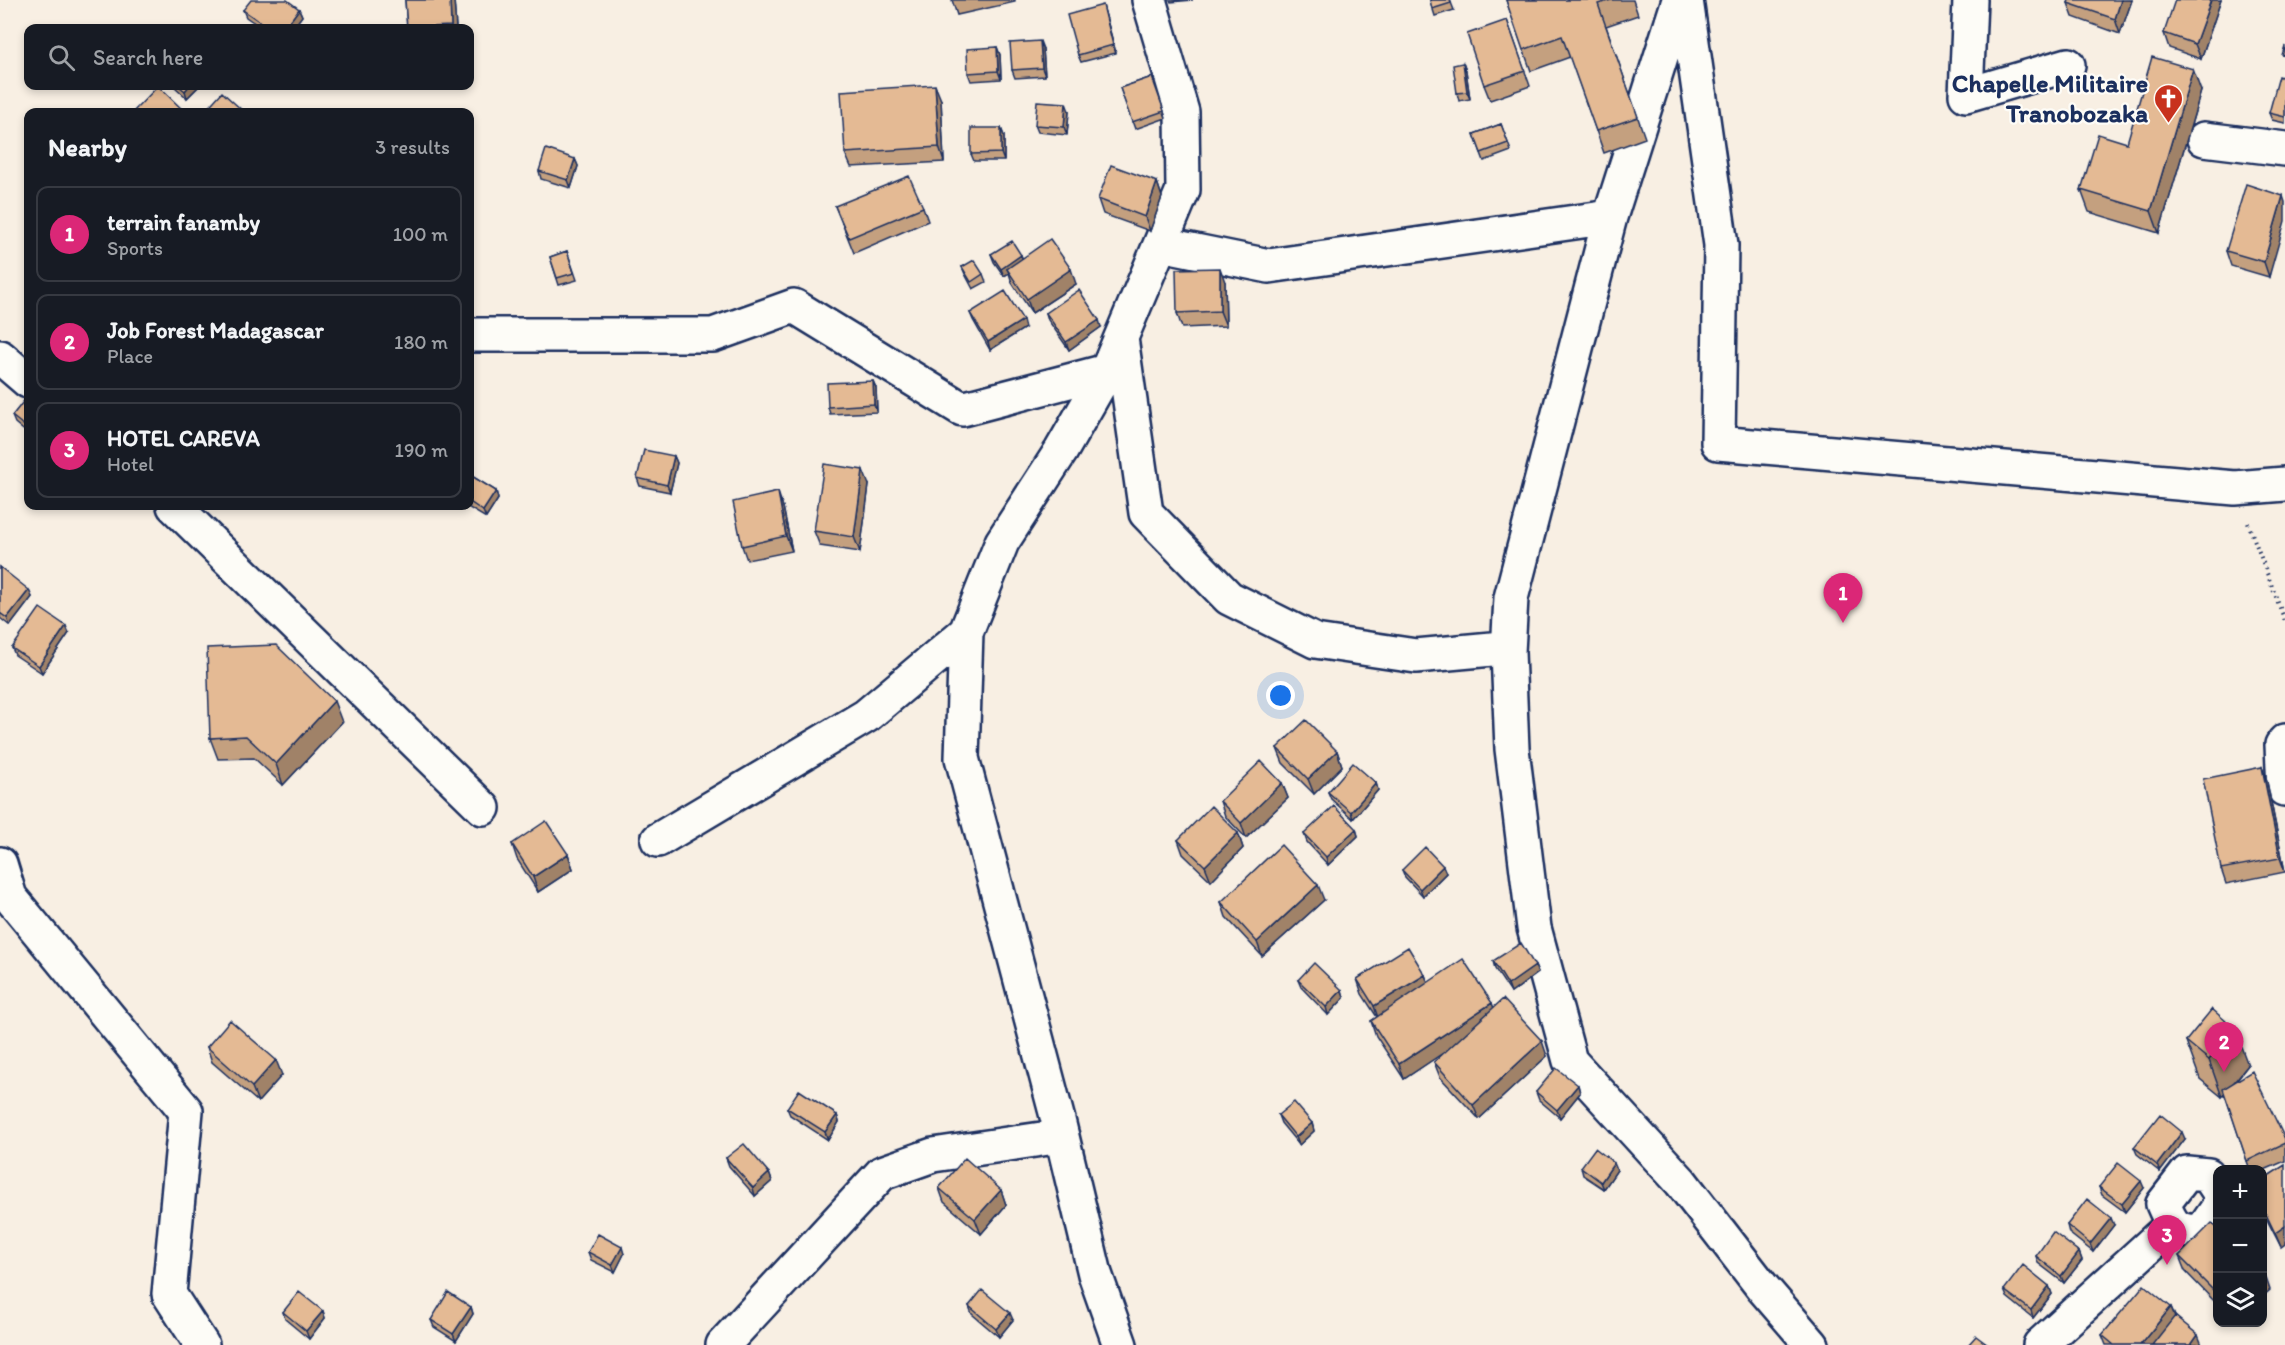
<!DOCTYPE html>
<html lang="en">
<head>
<meta charset="utf-8">
<style>
  body { margin:0; font-family:Itim,sans-serif; background:#242831; color:#f1f3f6 }
  .controls { position:absolute; right:18px; bottom:18px; display:grid; overflow:hidden; border-radius:12px; box-shadow:0 3px 9px #0003 }
  .controls button { width:54px; height:54px; display:grid; place-items:center; padding:0; border:0; border-bottom:2px solid #363941; background:#171b24; color:#f1f3f6; font:30px sans-serif }
  .you { position:absolute; left:1281px; top:696px; width:21px; height:21px; margin:-15px; border:4px solid #fff; border-radius:50%; background:#1a73e8; box-shadow:0 0 0 9px #1a73e833 }
  .badge { display:grid; place-items:center; width:39px; height:39px; border-radius:50%; background:#db2777; color:#fff; font-size:20px; font-weight:700 }
  .pin { position:absolute; translate:-50% -50px; filter:drop-shadow(0 2px 3px #0008) }
  .pin::after { content:''; position:absolute; top:32px; width:21px; height:18px; background:inherit; clip-path:polygon(0 0,100% 0,50% 100%) }
  .list { margin:0; padding:0; list-style:none }
  h2 { display:flex; justify-content:space-between; align-items:center; height:78px; margin:0; padding:0 24px; font-size:26px }
  h2 small { font-size:20px; font-weight:400; color:#9ea1a6 }
  .list li { display:grid; grid-template-columns:39px 1fr auto; gap:18px; align-items:center; box-sizing:border-box; height:96px; margin:0 12px 12px; padding:0 12px; border:2px solid #363941; border-radius:12px }
  .list b { display:block; font-size:22px; white-space:nowrap }
  .list p { margin:0; font-size:20px; white-space:nowrap; color:#9ea1a6 }
  .list em { font-size:20px; font-style:normal; color:#9ea1a6 }
  .icon { flex:none; width:33px; height:33px; fill:none; stroke:currentColor; stroke-width:2; stroke-linecap:round; stroke-linejoin:round }
  .map { position:relative; flex:none; width:2285px; height:1345px; overflow:hidden }
  .search { position:absolute; background:#171b24; box-shadow:0 3px 9px #0003; left:24px; top:24px; width:450px; height:66px; display:flex; align-items:center; gap:15px; box-sizing:border-box; padding:0 21px; border-radius:12px; color:#9ea1a6; font-size:22px }
  .panel { position:absolute; background:#171b24; box-shadow:0 3px 9px #0003; left:24px; top:108px; width:450px; height:402px; border-radius:12px }
  .map>svg:first-child { display:block }
</style>
</head>
<body>
<div class="map">
<svg width="2285" height="1345" viewBox="0 0 2285 1345">
  <rect width="100%" height="100%" fill="#f8efe3"/>
  <filter id="ink" filterUnits="userSpaceOnUse"><feTurbulence type="fractalNoise" baseFrequency=".0167" numOctaves="2"/><feDisplacementMap in="SourceGraphic" scale="12" xChannelSelector="R" yChannelSelector="G"/><feConvolveMatrix kernelMatrix="1 2 1 2 8 2 1 2 1" color-interpolation-filters="sRGB"/></filter>
  <g filter="url(#ink)">
    <g fill="none" stroke-linecap="round" stroke-linejoin="round">
      <defs>
        <path id="minor" d="M1679,0l-69,217 -99,381 -3,54 4,97 22,179 36,133 111,121 82,106 49,57
          M1686,0l35,245 -3,198 517,45 50,-4
          M1970,0l-4,95 102,-30
          M2204,139l81,10
          M1161,244l108,22 341,-49
          M470,335h243l81,-29 168,103 145,-38
          M1121,338l25,175 83,85 86,43 101,15 76,-7 16,3
          M0,357l28,24
          M174,506l309,302
          M2284,789l-2,-44 3,-4
          M658,840l208,-124 100,-84
          M0,864l10,33 176,214 -17,183 33,51
          M2218,1190l-10,-15 -21,-2 -24,31c10,23 13,28 39,27l16,-23
          M723,1345l159,-172 51,-18 129,-19
          M1120,1345l-25,-71 -37,-154 -96,-362 4,-126 36,-90 59,-91 46,-80 76,-181 -1,-78 -33,-112
          M2040,1345l132,-120"/>
      </defs>
      <use href="#minor" stroke="#1b2f5e" stroke-width="38"/>
      <path stroke="#1b2f5e" stroke-width="4" stroke-dasharray="1.5 4.5" stroke-linecap="butt" d="M2248,523l37,98"/>
      <use href="#minor" stroke="#fdfcf7" stroke-width="33"/>
    </g>
    <path fill="#c4a07f" stroke="#1b2f5e" stroke-width="1.5" d="M405,0h49l2,28h-49z
      M952,0h63v2l-58,13z
      M1170,0h23l-22,2z
      M1430,0h20l4,10 -19,6z
      M1506,0h127l5,15 -32,11 39,112 -41,15 -34,-96 -39,14z
      M2132,0l-12,34 -47,-17 -5,-14z
      M2221,0l-20,59 -32,-11 -5,-15z
      M299,9l3,7 -9,12h-31l-16,-11 -3,-7z
      M1105,13l11,40 -35,9 -3,-7z
      M1507,20l23,66 -40,14 -6,-15z
      M997,47l3,8 1,24 -30,2 -3,-8z
      M1043,49l2,27 -30,2 -3,-8z
      M1463,63l3,8 4,28 -11,2 -2,-8z
      M1152,77l14,41 -31,11 -15,-41z
      M2285,78v45l-13,-3 -3,-7z
      M174,86h25l-12,12z
      M2201,91l-42,142 -70,-21 -8,-22 46,-47z
      M941,100l3,62 -93,5 -6,-14z
      M1069,111l-2,24 -29,-3 -3,-7z
      M1501,124l10,27 -27,10 -10,-27z
      M1001,128l3,8v25h-30l-3,-7z
      M575,159l3,7 -7,22 -30,-9 -2,-8z
      M1157,182l5,15 -12,34 -47,-17 -5,-15z
      M2283,196l-14,81 -38,-11 -5,-15z
      M835,206l88,1 5,14 -74,32z
      M567,251l10,29 -18,5 -9,-28z
      M991,254l30,1 1,3 54,26 -44,29 -20,-30 -3,-10 -5,3 -10,-14z
      M962,267l21,7 3,8 -13,7 -8,-15z
      M1225,282l1,44 -44,2 -5,-15z
      M970,313l55,15 -35,22 -17,-30z
      M1046,313l55,14 -32,23 -21,-30z
      M873,381l3,7 1,24 -47,2 -2,-7z
      M28,398v36l-13,-11 -3,-7z
      M674,456l3,7 -7,29 -30,-6 -3,-8z
      M470,475l26,16 2,8 -12,19 -20,-12h4z
      M869,485l-9,67 -40,-6 -6,-15z
      M783,507l9,44 -45,9 -5,-14z
      M0,567l32,30 -22,29 -10,-8z
      M69,633l-27,40 -27,-18 -3,-7z
      M342,722l-59,63 -29,-27 -36,1 -8,-21z
      M1277,748l60,3 5,15 -28,28 -31,-31z
      M2262,767l5,15 18,90 -59,12 -5,-15z
      M1282,783l6,15 -42,40 -21,-22 -5,-15z
      M1376,783l2,7 -25,29 -22,-20 -3,-7z
      M1356,829l2,7 -30,29 -21,-23 -3,-8z
      M1238,833l5,15 -32,33 -28,-27 -5,-14z
      M512,844l56,10 5,15 -35,23 -21,-33z
      M1443,866l3,7 -23,23 -18,-19 -3,-7z
      M1324,900l-62,56 -36,-39 -5,-15z
      M1493,961l42,5 3,7 -27,20 -16,-24z
      M1425,975l3,8 64,20 1,5 54,48 -68,63 -39,-42 -6,-15 13,-12 -43,29 -28,-43 -5,-15 6,-4 -15,-23 -5,-15z
      M1298,980l44,10 2,8 -16,17 -27,-28z
      M2186,1041l62,24 -13,17 50,57v22l-23,10v-1h-12l-25,-76 -3,3 -22,-18z
      M207,1047l75,28 -24,27 -46,-40z
      M1578,1085l2,8 -20,25 -21,-18 -3,-8z
      M787,1108l50,7 2,7 -11,18 -38,-25z
      M1278,1115l34,8 2,8 -15,14 -18,-22z
      M2185,1139l-25,33 -23,-18 -3,-7z
      M726,1158l43,15 3,8 -17,15 -26,-30z
      M1581,1167l36,3 -13,19 -21,-14z
      M2262,1180l19,67 -19,-37z
      M2099,1187l45,1 -19,24 -23,-17z
      M939,1188l62,2 5,15 -25,29 -37,-32z
      M2067,1225h47l-21,27 -24,-19z
      M2217,1228v76l-32,-33 -6,-15z
      M588,1252l36,2 -9,18 -24,-12z
      M2079,1252l3,8 -18,23 -26,-20 -2,-7z
      M2049,1286l3,8 -19,24 -26,-21 -3,-7z
      M969,1306l44,14 -14,17 -27,-23z
      M471,1307l2,7 -17,27 -22,-14 -3,-7z
      M2171,1307l4,9 27,29h-96l-4,-10z
      M323,1311l2,7 -16,21 -24,-20 -2,-7z"/>
    <path fill="#a08268" stroke="#1b2f5e" stroke-width="1.5" d="M450,0h4l2,28h-5v-2z
      M2121,0h11l-12,34 -5,-15z
      M2211,0h10l-20,59 -6,-15z
      M1103,5l2,8 11,40 -3,-8z
      M299,9l3,7 -9,12h-8z
      M1040,41l3,8 2,27 -3,-8z
      M997,47l3,8 1,24 -3,-8z
      M1463,63l3,8 4,28 -3,-7z
      M2193,69l8,22 -42,142 -8,-22z
      M935,85l6,15 3,62 -5,-15z
      M189,86h10l-12,12 -2,-7z
      M1066,103l3,8 -2,24 -3,-8z
      M1001,128l3,8v25l-3,-8z
      M575,159l3,7 -7,22 -3,-8z
      M1157,182l5,15 -12,34 -5,-14z
      M2283,196l2,6v19l-16,56 -5,-15z
      M1021,255l3,8 -17,6 2,4 -5,3 -3,-7z
      M1220,268l5,14 1,44 -6,-15z
      M1071,269l5,15 -44,29 -5,-14z
      M1023,320l2,8 -35,22 -2,-8z
      M1099,320l2,7 -32,23 -3,-8z
      M873,381l3,7 1,24 -3,-8z
      M674,456l3,7 -7,29 -3,-7z
      M863,470l6,15 -9,67 -6,-15z
      M496,491l2,8 -12,19 -3,-7z
      M778,492l5,15 9,44 -6,-15z
      M29,590l3,7 -22,29 -3,-8z
      M66,626l3,7 -27,40 -3,-7z
      M334,701l8,21 -59,63 -7,-21z
      M1337,751l5,15 -28,28 -6,-15z
      M2262,767l5,15 18,90 -5,-14z
      M1282,783l6,15 -42,40 -5,-15z
      M1376,783l2,7 -25,29 -2,-7z
      M1356,829l2,7 -30,29 -2,-8z
      M1238,833l5,15 -32,33 -6,-15z
      M568,854l5,15 -35,23 -5,-15z
      M1443,866l3,7 -23,23 -3,-7z
      M1318,885l6,15 -62,56 -5,-14z
      M1535,966l3,7 -27,20 -3,-8z
      M1425,975l5,14 -51,32 -5,-15z
      M1342,990l2,8 -16,17 -2,-8z
      M1492,1003l5,14 -93,62 -5,-15z
      M2234,1028l14,37 -26,32 -13,-37z
      M1542,1041l5,15 -68,63 -6,-14z
      M276,1060l6,15 -24,27 -6,-15z
      M1578,1085l2,8 -20,25 -3,-8z
      M837,1115l2,7 -11,18 -3,-8z
      M1312,1123l2,8 -15,14 -3,-8z
      M2182,1132l3,7 -25,33 -3,-7z
      M1614,1163l3,7 -13,19 -3,-7z
      M769,1173l3,8 -17,15 -2,-8z
      M2141,1181l3,7 -19,24 -3,-8z
      M1001,1190l5,15 -25,29 -6,-15z
      M2111,1218l3,7 -21,27 -3,-8z
      M2285,1226v18l-4,3 -6,-14z
      M622,1247l2,7 -9,18 -3,-7z
      M2079,1252l3,8 -18,23 -3,-7z
      M2265,1275l5,15 -8,7v-20z
      M2049,1286l3,8 -19,24 -2,-8z
      M471,1307l2,7 -17,27 -3,-7z
      M2171,1307l6,15 -20,23h-17z
      M323,1311l2,7 -16,21 -3,-8z
      M1010,1313l3,7 -14,17 -3,-8z
      M2198,1335l4,10h-11z"/>
    <path fill="#e4ba94" stroke="#1b2f5e" stroke-width="1.5" d="M251,0h36l12,9 -14,19h-16l-26,-18z
      M405,0h45l1,26 -44,2z
      M1430,0h20l1,3 -19,6z
      M1506,0h105l-13,4 40,113 -42,14 -34,-95 -39,14z
      M2069,0h52l-6,19 -47,-16z
      M2175,0h36l-16,44 -31,-11z
      M1103,5l10,40 -35,10 -11,-40z
      M1507,20l18,51 -41,14 -17,-51z
      M1040,41l2,27 -30,2 -2,-27z
      M2285,46v10l-3,-1z
      M997,47l1,24 -30,2 -1,-24z
      M2152,57l41,12 -42,142 -70,-21 17,-56 29,9z
      M1463,63l4,29 -10,1 -4,-28z
      M2279,76l6,2v39l-16,-4z
      M1152,77l12,34 -32,11 -12,-34z
      M935,85l4,62 -94,6 -4,-62z
      M158,86l27,26h-52z
      M179,86h10l-4,5z
      M222,92l22,20h-40z
      M1037,101l29,2 -2,24 -29,-2z
      M1501,124l7,19 -27,10 -7,-19z
      M971,128h30v25l-30,1z
      M546,149l29,10 -7,21 -29,-9z
      M1111,165l46,17 -12,35 -47,-18z
      M909,176l14,31 -74,31 -14,-32z
      M2246,184l37,12 -19,66 -38,-11z
      M1050,239l21,30 -44,30 -20,-30z
      M1012,241l9,14 -20,14 -10,-15z
      M567,251l7,22 -17,5 -7,-21z
      M974,260l9,14 -12,8 -9,-15z
      M1220,268v43l-43,2 -1,-44z
      M1079,290l20,30 -33,22 -20,-29z
      M1005,291l18,29 -35,22 -18,-29z
      M873,381l1,23 -46,3 -1,-24z
      M27,397l1,1v31l-16,-13z
      M644,450l30,6 -7,29 -30,-7z
      M824,464l39,6 -9,67 -40,-6z
      M470,475l26,16 -13,20 -13,-9z
      M778,492l8,44 -44,10 -9,-44z
      M0,567l29,23 -22,28 -7,-5z
      M40,608l26,18 -27,40 -27,-18z
      M276,645l58,56 -58,63 -30,-28 -36,2 -3,-90z
      M1306,720l31,31 -29,28 -31,-31z
      M1261,761l21,22 -41,40 -21,-22z
      M1353,763l23,20 -25,29 -23,-20z
      M2262,767l18,91 -59,11 -18,-90z
      M1211,806l27,27 -33,33 -27,-26z
      M1334,806l22,23 -30,28 -22,-23z
      M546,821l22,33 -35,23 -21,-33z
      M1281,845l37,40 -61,57 -36,-40z
      M1425,847l18,19 -23,23 -18,-19z
      M1521,943l14,23 -27,19 -15,-24z
      M1408,947l17,28 -51,31 -17,-27z
      M1463,959l29,44 -93,61 -28,-43z
      M1314,963l28,27 -16,17 -28,-27z
      M1503,999l39,42 -69,64 -39,-43z
      M2212,1009l22,19 -25,32 -23,-19z
      M230,1020l46,40 -24,27 -45,-40z
      M1556,1068l22,17 -21,25 -21,-18z
      M2252,1071l33,68v4l-38,18 -24,-72z
      M799,1090l38,25 -12,17 -38,-24z
      M1294,1102l18,21 -16,14 -18,-22z
      M2160,1114l22,18 -25,33 -23,-18z
      M744,1144l25,29 -16,15 -27,-30z
      M1595,1148l19,15 -13,19 -20,-15z
      M965,1158l36,32 -26,29 -36,-31z
      M2118,1163l23,18 -19,23 -23,-17z
      M2285,1165v61l-10,7 -13,-27v-26z
      M2087,1199l24,19 -21,26 -23,-19z
      M2212,1223l5,5v66l-38,-38z
      M2053,1232l26,20 -18,24 -25,-20z
      M598,1234l24,13 -10,18 -24,-13z
      M2023,1265l26,21 -18,24 -27,-20z
      M2144,1285l27,22 -31,38h-26l-12,-10z
      M982,1290l28,23 -14,16 -27,-23z
      M299,1292l24,19 -17,20 -23,-19z
      M448,1292l23,15 -18,27 -22,-14z
      M2175,1316l23,19 -7,10h-39z
      M1976,1336l12,9h-20z"/>
  </g>
  <defs>
    <symbol id="church-pin" viewBox="-11 -11 22 30"><path d="M0 17L-7.5 6A9.5 9.5 0 1 1 7.5 6Z" fill="#c8321e" stroke="#fdfcf7"/><path d="M-1.2-6h2.4v3.5h3.3v2.4h-3.3V6h-2.4V-.1h-3.3v-2.4h3.3Z" fill="#fff"/></symbol>
  </defs>
  <g fill-rule="evenodd">
    <use href="#church-pin" x="2152" y="82" width="33" height="45"/>
  </g>
  <g text-anchor="middle" stroke-width="4.5" stroke-linejoin="round" paint-order="stroke">
    <g font-size="26" font-weight="bold" fill="#1b2f5e" stroke="#fdfcf7" text-anchor="end">
      <text x="2148" y="92">Chapelle Militaire<tspan x="2148" dy="30">Tranobozaka</tspan></text>
    </g>
  </g>
</svg>
<div class="controls">
<button>+</button>
<button>−</button>
<button><svg class="icon" aria-label="layers" viewBox="0 0 24 24"><path d="M12 4l9 5-9 5-9-5zM3 14l9 5 9-5"/></svg></button>
</div>
<div class="you"></div>
<div class="pin badge" style="left:1843px;top:623px">1</div>
<div class="pin badge" style="left:2224px;top:1072px">2</div>
<div class="pin badge" style="left:2167px;top:1265px">3</div>
<div class="search"><svg class="icon" aria-label="search" viewBox="0 0 24 24"><circle cx="10" cy="10" r="6"/><path d="M15 15l6 6"/></svg>Search here</div>
<section class="panel">
<h2>Nearby<small>3 results</small></h2>
<ul class="list">
<li><span class="badge">1</span><div><b>terrain fanamby</b><p>Sports</p></div><em>100 m</em></li>
<li><span class="badge">2</span><div><b>Job Forest Madagascar</b><p>Place</p></div><em>180 m</em></li>
<li><span class="badge">3</span><div><b>HOTEL CAREVA</b><p>Hotel</p></div><em>190 m</em></li>
</ul>
</section>
</div>
</body>
</html>
